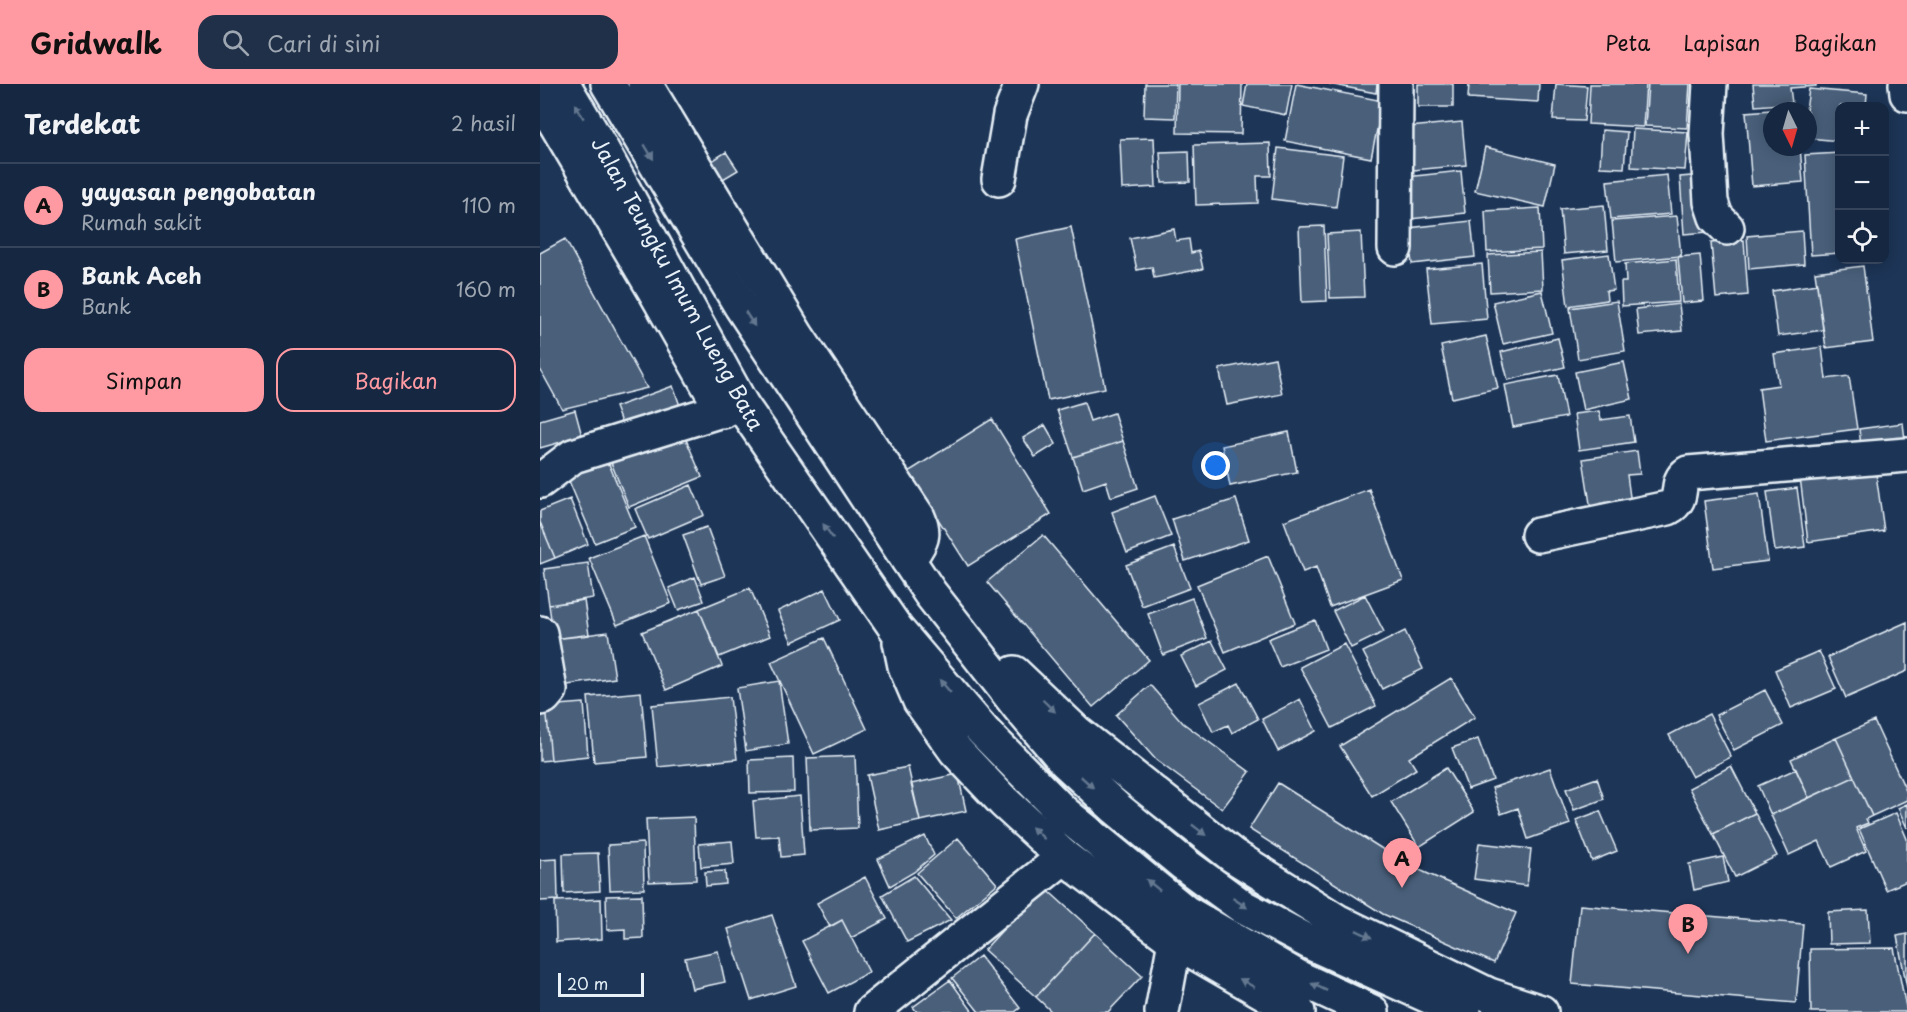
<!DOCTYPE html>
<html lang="id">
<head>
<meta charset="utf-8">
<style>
  body { margin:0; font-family:"Playpen Sans",sans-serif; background:#1f3048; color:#f1f3f6 }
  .controls { position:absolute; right:18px; top:18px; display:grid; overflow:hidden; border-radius:12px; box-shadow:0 3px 15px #0003 }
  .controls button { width:54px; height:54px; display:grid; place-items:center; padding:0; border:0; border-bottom:2px solid #35445a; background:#162841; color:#f1f3f6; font:30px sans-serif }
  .compass { position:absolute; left:1223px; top:18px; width:54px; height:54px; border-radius:50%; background:#162841; box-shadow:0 3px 15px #0003; rotate:175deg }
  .scale { position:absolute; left:18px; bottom:15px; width:86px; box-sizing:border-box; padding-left:6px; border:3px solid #e8f1f8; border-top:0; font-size:16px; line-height:21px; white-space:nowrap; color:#e8f1f8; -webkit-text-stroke:4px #1d3557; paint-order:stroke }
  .you { position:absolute; left:676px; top:382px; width:21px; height:21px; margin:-15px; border:4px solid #fff; border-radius:50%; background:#1a73e8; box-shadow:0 0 0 9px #1a73e833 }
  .badge { display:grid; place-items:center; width:39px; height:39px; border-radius:50%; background:#ff9aa2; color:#111; font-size:20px; font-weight:700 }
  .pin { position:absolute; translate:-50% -50px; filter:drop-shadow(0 2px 3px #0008) }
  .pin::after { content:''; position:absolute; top:32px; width:21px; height:18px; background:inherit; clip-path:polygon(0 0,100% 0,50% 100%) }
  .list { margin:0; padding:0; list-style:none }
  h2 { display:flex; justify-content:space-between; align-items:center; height:78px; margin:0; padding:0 24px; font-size:26px }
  h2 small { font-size:20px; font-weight:400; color:#9ea6b1 }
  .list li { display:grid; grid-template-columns:39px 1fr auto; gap:18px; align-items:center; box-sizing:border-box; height:84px; padding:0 24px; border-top:2px solid #35445a }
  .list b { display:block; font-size:22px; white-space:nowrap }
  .list p { margin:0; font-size:20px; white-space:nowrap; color:#9ea6b1 }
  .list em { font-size:20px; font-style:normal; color:#9ea6b1 }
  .actions { display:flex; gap:12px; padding:18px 24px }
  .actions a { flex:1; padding:14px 0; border:2px solid #ff9aa2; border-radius:18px; text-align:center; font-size:21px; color:#ff9aa2 }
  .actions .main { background:#ff9aa2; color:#111 }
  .icon { flex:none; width:33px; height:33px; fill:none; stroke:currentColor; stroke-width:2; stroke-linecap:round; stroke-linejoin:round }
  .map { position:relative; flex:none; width:1367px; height:928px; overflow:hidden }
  header { display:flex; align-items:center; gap:36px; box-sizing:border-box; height:84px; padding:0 30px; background:#ff9aa2; color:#111 }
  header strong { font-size:28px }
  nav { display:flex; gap:33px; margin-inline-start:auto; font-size:21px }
  .search { width:420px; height:54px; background:#1f3048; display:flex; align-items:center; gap:15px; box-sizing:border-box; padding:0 21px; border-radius:18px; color:#9ea6b1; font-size:22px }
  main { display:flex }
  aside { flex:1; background:#162841 }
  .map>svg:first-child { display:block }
</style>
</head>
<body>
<header>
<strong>Gridwalk</strong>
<div class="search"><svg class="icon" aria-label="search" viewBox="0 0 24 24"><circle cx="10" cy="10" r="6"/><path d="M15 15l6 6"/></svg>Cari di sini</div>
<nav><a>Peta</a><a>Lapisan</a><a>Bagikan</a></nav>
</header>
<main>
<aside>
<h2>Terdekat<small>2 hasil</small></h2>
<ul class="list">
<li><span class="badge">A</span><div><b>yayasan pengobatan</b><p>Rumah sakit</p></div><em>110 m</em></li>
<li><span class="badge">B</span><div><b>Bank Aceh</b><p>Bank</p></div><em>160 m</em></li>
</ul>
<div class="actions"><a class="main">Simpan</a><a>Bagikan</a></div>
</aside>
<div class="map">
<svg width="1367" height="928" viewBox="0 0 1367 928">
  <rect width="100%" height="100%" fill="#1d3557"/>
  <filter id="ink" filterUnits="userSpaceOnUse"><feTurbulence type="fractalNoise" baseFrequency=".0167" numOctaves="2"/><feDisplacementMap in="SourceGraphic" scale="12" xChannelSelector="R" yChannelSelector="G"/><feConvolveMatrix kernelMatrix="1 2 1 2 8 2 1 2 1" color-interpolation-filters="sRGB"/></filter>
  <g filter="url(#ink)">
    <path fill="#495e7a" stroke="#e8f1f8" stroke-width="1.5" d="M605,0h31l-1,34 -31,-1z
      M638,0h64l-1,50 -64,-1z
      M707,0h45l-6,31 -43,-9z
      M756,0l87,17 -12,57 -86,-17z
      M789,0h48l-1,9z
      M878,0h35v23h-35z
      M929,0h70l-1,18 -70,-4z
      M1016,0l31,2 -3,35 -31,-1z
      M1050,0h56l-3,43 -55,-3z
      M1108,0h42l-3,44 -42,-2z
      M1213,0h63v2l-26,2 2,15 -37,3z
      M1269,5l58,5 -1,12h-26v35l-32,-3v-27h-2z
      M1256,24l1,3h-25v36h28l3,35 -51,4 -6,-74z
      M922,38l4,43 -63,6 -4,-43z
      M1093,45l55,3 -3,38 -54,-3z
      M1062,46l25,2 -3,36 -24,-1z
      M614,54l2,49 -34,2 -2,-50z
      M730,59l1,33h-14l1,27 -62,2 -2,-60z
      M945,63l70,17 -10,43 -70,-16z
      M738,64l65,8 -7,51 -64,-8z
      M649,67l1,31 -28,1 -2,-31z
      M186,68l12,18 -20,12 -11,-18z
      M1300,69v100l-29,2 -6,-100z
      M921,87l4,42 -64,7 -4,-42z
      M1127,91l4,39 -60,5 -4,-38z
      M1163,91l5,57 -24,2 -4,-57z
      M1064,121l4,45 -44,4 -4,-45z
      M1000,124l2,41 -55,3 -2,-41z
      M1137,132l4,40 -65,6 -4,-41z
      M931,137l4,36 -63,7 -4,-36z
      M784,142l3,75 -25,1 -3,-75z
      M531,143l34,161 -57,12 -33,-161z
      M634,145l2,12 13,-2 2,14 8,-2 4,18 -49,9 -2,-11 -15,3 -7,-32z
      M1262,147l2,33 -55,5 -2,-33z
      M821,148l3,65 -34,1 -3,-64z
      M25,155l82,149 -85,21 -22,-40v-116z
      M1204,156l4,55 -32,3 -5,-55z
      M1001,168l2,37 -53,3 -2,-37z
      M1069,170l5,36 -8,1 1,9 -39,6 -6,-46z
      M1160,171l4,46 -22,2 -4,-46z
      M1136,175l3,43 -57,4 -1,-24h5l-1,-18z
      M942,180l5,55 -55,5 -6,-55z
      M1323,182l10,76 -47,6 -11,-76z
      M1277,200l6,46 -45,6 -6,-45z
      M1002,207l10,42 -49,11 -10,-42z
      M1077,217l8,50 -47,8 -8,-51z
      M1139,220l3,27 -43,4 -3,-26z
      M946,252l12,52 -46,10 -11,-52z
      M1018,254l7,29 -57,13 -7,-28z
      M1282,263l4,32 23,-3 8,53 -91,12 -7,-53 20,-3 -5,-31z
      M735,274l7,36 -55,11 -8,-36z
      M1084,278l8,37 -49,11 -8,-38z
      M1018,291l8,42 -53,10 -8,-42z
      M133,302l11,31 -57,21 -12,-31z
      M544,318l6,19 24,-8 9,28 -50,16 -16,-47z
      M35,326l7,26 -42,12v-28z
      M1059,327l2,9 29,-4 4,26 -55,8 -5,-36z
      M452,335l59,95 -83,52 -60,-94z
      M1363,339l3,25 -44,6 -3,-25z
      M505,341l11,19 -21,13 -12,-19z
      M142,346l20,47 -73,30 -19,-47z
      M749,348l8,40 -67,14 -8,-40z
      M583,357l15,47 -27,9 -5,-16 -23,8 -10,-32z
      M1097,367l3,23 -13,1 4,29 -40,6 -8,-51z
      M64,368l31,75 -40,16 -31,-74z
      M1335,383l9,64 -76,11 -8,-65z
      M151,401l13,30 -56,24 -13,-30z
      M1257,404l8,59 -30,4 -8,-59z
      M829,405l34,91 -73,27 -14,-40 -13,5 -19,-51z
      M1219,410l9,67 -55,7 -9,-67z
      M615,412l16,40 -44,17 -15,-41z
      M30,415l18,45 -33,14 -15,-36v-11z
      M696,415l13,41 -64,21 -13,-42z
      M0,438l15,36 -15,6z
      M167,443l18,49 -24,8 -18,-49z
      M503,451l106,125 -56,47 -106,-125z
      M104,452l27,67 -54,22 -28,-67z
      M634,463l16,41 -48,18 -16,-41z
      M728,472l27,67 -70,29 -28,-67z
      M48,479l5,35 -44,7 -5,-36z
      M155,493l9,24 -26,9 -9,-22z
      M210,504l20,48 -51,21 -20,-48z
      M285,505l15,31 -48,22 -14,-31z
      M825,511l19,37 -33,16 -18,-37z
      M652,514l15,40 -44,17 -15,-41z
      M44,516l5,35 -35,4 -5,-34z
      M159,525l23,57 -56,24 -24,-58z
      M775,536l11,29 -46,18 -12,-28z
      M1367,538v49l-61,27 -18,-41z
      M865,547l18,38 -41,20 -19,-37z
      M68,548l7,46 -54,8 -7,-47z
      M284,554l43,91 -53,25 -43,-92z
      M672,557l15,29 -31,16 -15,-30z
      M804,560l32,62 -44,22 -32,-61z
      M1279,567l17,38 -45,19 -16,-38z
      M911,594l24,39 -66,41 7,11 -44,27 -32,-50z
      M239,597l9,63 -42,7 -9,-63z
      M699,599l19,36 -26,14 -4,-8 -15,7 -14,-29z
      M610,601l33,38 67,49 -28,37 -66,-49 -40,-45z
      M1225,606l18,35 -49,25 -18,-35z
      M101,608l6,65 -53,5 -6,-65z
      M190,613l7,62 -79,8 -6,-62z
      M760,615l16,32 -38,20 -16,-32z
      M44,619l4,53 -37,4 -5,-54z
      M6,622l5,54 -11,1v-54z
      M1169,630l22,43 -39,20 -23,-42z
      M1334,637l33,72v7l-35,16 -36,-78z
      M1296,654l18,39 -45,21 -18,-39z
      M938,655l15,41 -25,9 -16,-41z
      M315,672l3,72 -48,2 -3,-72z
      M253,674l1,34 -44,1 -1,-33z
      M1191,682l24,47 -42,21 -24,-46z
      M368,683l12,54 -41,9 -12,-55z
      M906,684l28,44 -55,35 -28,-45z
      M1010,684l20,56 -42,15 -10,-31 -17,6 -9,-26z
      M1256,685l13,29 -38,17 -13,-29z
      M418,690l8,37 -46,10 -9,-37z
      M1314,693l18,39 -6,3 2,4 -12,5 10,23 -35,16 -12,-26 -30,14 -18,-40z
      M1057,694l7,21 -30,11 -8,-21z
      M738,699l128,81 110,49 -22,50 -111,-49 -134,-85z
      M260,712l4,59 -23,2 -2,-21 -23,1 -3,-36z
      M1367,720v24l-9,-20z
      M1060,727l17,40 -25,10 -16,-41z
      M1215,729l22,43 -42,21 -22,-43z
      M1356,729l11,26v42l-21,9 -27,-61z
      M154,733l2,63 -47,2 -3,-63z
      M385,752l9,19 -20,17 -24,14 -12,-27z
      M418,754l39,46 -41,34 -39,-45z
      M192,757l2,23 -33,3 -2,-23z
      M103,759l1,46 -34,1 -2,-45z
      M939,759l52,6 -4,37 -53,-7z
      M58,769l2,38 -36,2 -1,-39z
      M1183,773l5,25 -34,8 -5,-26z
      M17,775l1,41 -18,1v-41z
      M185,787l1,13 -20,2 -1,-14z
      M374,792l37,44 -44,22 -25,-47z
      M325,793l22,42 -36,19 -9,-18 -12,7 -13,-24z
      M503,802l52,47 -59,64 -52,-47z
      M102,811l1,43 -18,1v-10l-18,1 -1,-34z
      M61,815l1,40 -46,3 -1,-41z
      M1040,821l223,19 -7,79 -224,-19z
      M1328,826l2,33 -41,1 -1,-32z
      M232,831l24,71 -45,14 -23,-71z
      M302,836l27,52 -40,21 -27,-52z
      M555,849l47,43 -34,36h-56l-16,-15z
      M1367,850v54l-10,-52z
      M1354,864l13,64h-96l-1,-63z
      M178,867l7,31 -33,7 -7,-31z
      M440,872l40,52 -5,4h-36l-27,-34z
      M410,896l23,32h-56l-4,-5z"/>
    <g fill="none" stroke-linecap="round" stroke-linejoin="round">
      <defs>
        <path id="minor" d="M105,0l152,252 121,181c9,20 1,27 -10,43
          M1170,0l-3,50 4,68 5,15 11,11
          M1366,0l1,10
          M0,13l115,194 68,120
          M459,95l11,-64 12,-31
          M855,164l1,-164
          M0,397l33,-25 168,-52
          M998,451l130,-27c19,-10 5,-25 20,-35l219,-18
          M0,549l10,57 -6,7 -4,1
          M331,928l193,-155
          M622,928l13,-71"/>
        <path id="highway" d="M23,0l39,66 139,254 156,226 86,101 81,82 121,99 116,67 71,33
          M68,0l133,222 167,254 22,33 90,115 45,53 51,47 68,56 59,43 70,37 151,68
          M360,558l5,24 15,35 36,50 48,51 60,55 111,84 123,71
          M474,589l62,59 156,123 105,66 152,74 52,17"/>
      </defs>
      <use href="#minor" stroke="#e8f1f8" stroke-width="38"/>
      <use href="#highway" stroke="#e8f1f8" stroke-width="38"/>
      <use href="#minor" stroke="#1d3557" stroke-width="33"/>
      <use href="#highway" stroke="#1d3557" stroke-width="33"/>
    </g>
    <defs><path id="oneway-solid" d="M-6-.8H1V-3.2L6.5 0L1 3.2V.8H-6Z" transform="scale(1.5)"/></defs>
    <g fill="#64778f">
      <use href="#oneway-solid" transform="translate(39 27) rotate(-121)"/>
      <use href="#oneway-solid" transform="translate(109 68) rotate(59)"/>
      <use href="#oneway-solid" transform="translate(210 235) rotate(57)"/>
      <use href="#oneway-solid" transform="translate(288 447) rotate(-125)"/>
      <use href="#oneway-solid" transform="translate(405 602) rotate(-130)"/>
      <use href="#oneway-solid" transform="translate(509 622) rotate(44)"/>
      <use href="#oneway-solid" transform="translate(547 698) rotate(42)"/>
      <use href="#oneway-solid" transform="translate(659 746) rotate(38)"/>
      <use href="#oneway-solid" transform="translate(498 749) rotate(-137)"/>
      <use href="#oneway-solid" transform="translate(613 801) rotate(-141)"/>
      <use href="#oneway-solid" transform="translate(700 819) rotate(34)"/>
      <use href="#oneway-solid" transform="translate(824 850) rotate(26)"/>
      <use href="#oneway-solid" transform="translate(707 899) rotate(-150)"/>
      <use href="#oneway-solid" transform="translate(779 903) rotate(-155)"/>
    </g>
  </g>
  <g text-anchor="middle" stroke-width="4.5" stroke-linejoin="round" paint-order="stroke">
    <g font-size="21" fill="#e8f1f8" stroke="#1d3557">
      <text transform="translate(137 200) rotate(61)" y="7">Jalan Teungku Imum Lueng Bata</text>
    </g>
  </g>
</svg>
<div class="controls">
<button>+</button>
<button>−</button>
<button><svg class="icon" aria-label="locate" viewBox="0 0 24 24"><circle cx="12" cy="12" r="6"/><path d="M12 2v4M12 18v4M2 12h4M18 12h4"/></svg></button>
</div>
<svg class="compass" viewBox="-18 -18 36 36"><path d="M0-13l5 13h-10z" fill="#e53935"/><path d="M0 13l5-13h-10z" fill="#9ea6b1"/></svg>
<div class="scale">20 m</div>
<div class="you"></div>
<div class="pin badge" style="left:862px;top:804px">A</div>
<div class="pin badge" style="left:1148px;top:870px">B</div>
</div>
</main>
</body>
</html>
